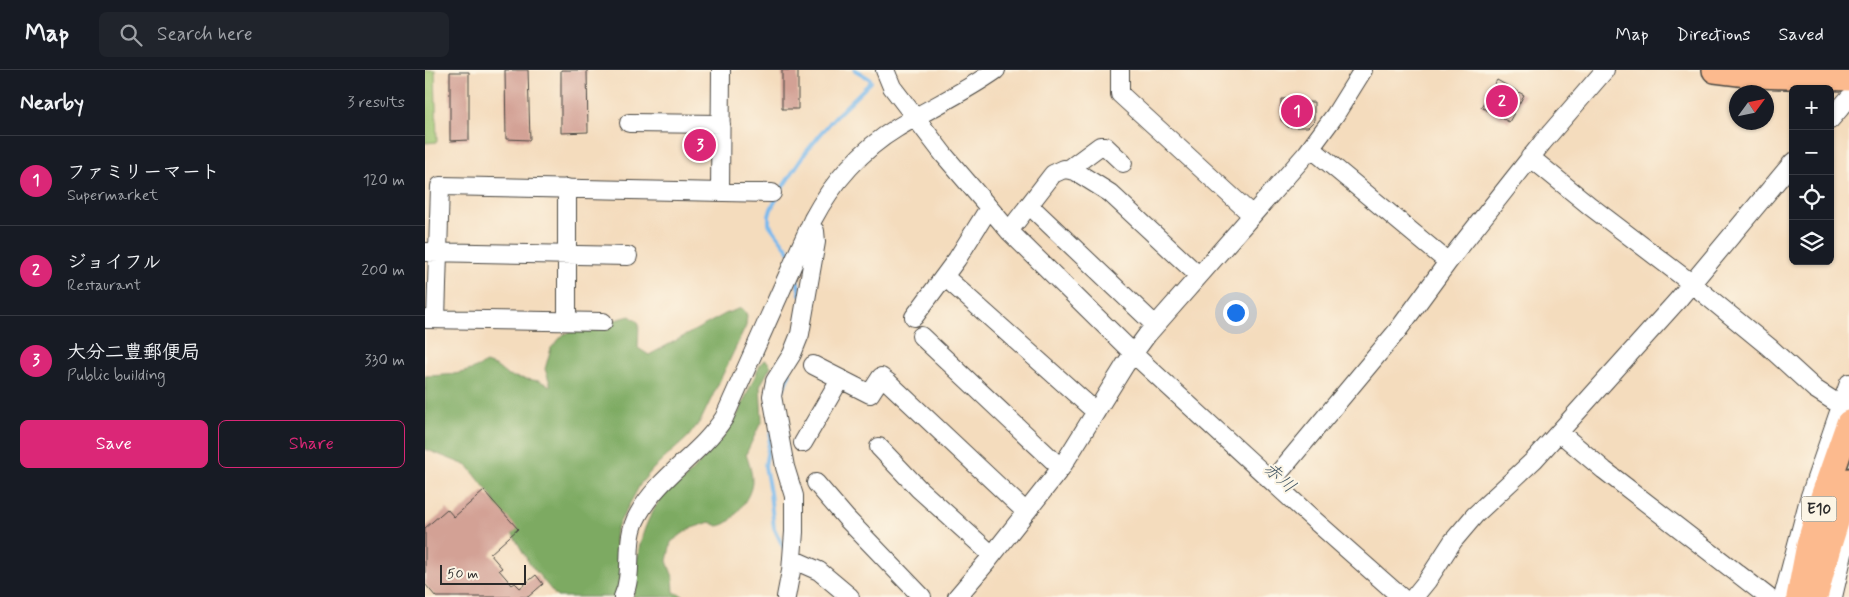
<!DOCTYPE html>
<html lang="en">
<head>
<meta charset="utf-8">
<style>
  body { margin:0; font-family:Mynerve,"Klee One",sans-serif; background:#20242c; color:#f1f3f6 }
  .controls { position:absolute; right:15px; top:15px; display:grid; overflow:hidden; border-radius:8px; box-shadow:0 1px 4px #0004 }
  .controls button { width:45px; height:45px; display:grid; place-items:center; padding:0; border:0; border-bottom:1px solid #363941; background:#171b24; color:#f1f3f6; font:25px sans-serif }
  .compass { position:absolute; left:1304px; top:15px; width:45px; height:45px; border-radius:50%; background:#171b24; box-shadow:0 1px 4px #0004; rotate:57deg }
  .scale { position:absolute; left:15px; bottom:12px; width:86px; box-sizing:border-box; padding-left:5px; border:2px solid #2b2b2b; border-top:0; font-size:14px; line-height:18px; white-space:nowrap; color:#2b2b2b; -webkit-text-stroke:4px #fcf5e5; paint-order:stroke }
  .you { position:absolute; left:810px; top:242px; width:18px; height:18px; margin:-12px; border:4px solid #fff; border-radius:50%; background:#1a73e8; box-shadow:0 0 0 8px #1a73e833 }
  .badge { display:grid; place-items:center; width:32px; height:32px; border-radius:50%; background:#db2777; color:#fff; font-size:16px; font-weight:700 }
  .pin { position:absolute; translate:-50% -50%; border:2px solid #fff; box-shadow:0 1px 5px #0006 }
  .list { margin:0; padding:0; list-style:none }
  h2 { display:flex; justify-content:space-between; align-items:center; height:65px; margin:0; padding:0 20px; font-size:21px }
  h2 small { font-size:16px; font-weight:400; color:#9ea1a6 }
  .list li { display:grid; grid-template-columns:32px 1fr auto; gap:15px; align-items:center; box-sizing:border-box; height:90px; padding:0 20px; border-top:1px solid #363941 }
  .list b { display:block; font-size:19px; white-space:nowrap }
  .list p { margin:0; font-size:16px; white-space:nowrap; color:#9ea1a6 }
  .list em { font-size:16px; font-style:normal; color:#9ea1a6 }
  .actions { display:flex; gap:10px; padding:15px 20px }
  .actions a { flex:1; padding:11px 0; border:1px solid #db2777; border-radius:8px; text-align:center; font-size:18px; color:#db2777 }
  .actions .main { background:#db2777; color:#fff }
  .icon { flex:none; width:28px; height:28px; fill:none; stroke:currentColor; stroke-width:2; stroke-linecap:round; stroke-linejoin:round }
  .map { position:relative; flex:none; width:1424px; height:527px; overflow:hidden }
  header { display:flex; align-items:center; gap:30px; box-sizing:border-box; height:70px; padding:0 25px; background:#171b24; border-bottom:1px solid #363941 }
  header strong { font-size:24px }
  nav { display:flex; gap:28px; margin-inline-start:auto; font-size:18px }
  .search { width:350px; height:45px; background:#20242c; display:flex; align-items:center; gap:12px; box-sizing:border-box; padding:0 18px; border-radius:8px; color:#9ea1a6; font-size:19px }
  main { display:flex }
  aside { flex:1; background:#171b24 }
  .map>svg:first-child { display:block }
</style>
</head>
<body>
<header>
<strong>Map</strong>
<div class="search"><svg class="icon" aria-label="search" viewBox="0 0 24 24"><circle cx="10" cy="10" r="6"/><path d="M15 15l6 6"/></svg>Search here</div>
<nav><a>Map</a><a>Directions</a><a>Saved</a></nav>
</header>
<main>
<aside>
<h2>Nearby<small>3 results</small></h2>
<ul class="list">
<li><span class="badge">1</span><div><b>ファミリーマート</b><p>Supermarket</p></div><em>120 m</em></li>
<li><span class="badge">2</span><div><b>ジョイフル</b><p>Restaurant</p></div><em>200 m</em></li>
<li><span class="badge">3</span><div><b>大分二豊郵便局</b><p>Public building</p></div><em>330 m</em></li>
</ul>
<div class="actions"><a class="main">Save</a><a>Share</a></div>
</aside>
<div class="map">
<svg width="1424" height="527" viewBox="0 0 1424 527">
  <rect width="100%" height="100%" fill="#fcf5e5"/>
  <filter id="ink" filterUnits="userSpaceOnUse"><feTurbulence type="fractalNoise" baseFrequency=".02" numOctaves="2"/><feDisplacementMap in="SourceGraphic" scale="10" xChannelSelector="R" yChannelSelector="G"/><feConvolveMatrix kernelMatrix="1 2 1 2 8 2 1 2 1" color-interpolation-filters="sRGB"/></filter>
  <filter id="wash" filterUnits="userSpaceOnUse"><feTurbulence type="fractalNoise" baseFrequency=".0096" numOctaves="4" result="noise"/><feDisplacementMap in="SourceGraphic" scale="20" xChannelSelector="R" yChannelSelector="G"/><feGaussianBlur stdDeviation="1.12" result="paint"/><feColorMatrix in="noise" values="0 0 0 0 0 0 0 0 0 0 0 0 0 0 0 0 0 1.4 0 .05"/><feComposite in="paint" operator="in"/></filter>
  <g filter="url(#wash)">
    <rect width="100%" height="100%" fill="#f4dcbd"/>
    <path fill="#9cc46f" stroke="#64784d" d="M0,0h10l2,72 -12,1z"/>
    <path fill="#7daa62" stroke="#546a46" d="M316,238l6,7 -1,11 -45,94 -13,17 -35,32 -12,14 -25,46 -1,12 6,30 -3,26h-61l-28,-34 -39,-69 -22,-28 -43,-17v-73c23,-1 40,-1 61,-13l11,4 11,9 31,5 12,5 -6,-17 6,-21 13,-14 22,-6 11,2 18,-10 15,-4 9,7 -1,25 11,7 78,-42z
      M339,290l3,1 4,5 -11,20 2,34 -16,34c8,25 10,33 -7,56 -6,8 -10,14 -21,16l-8,-4 -21,7 -18,13 -4,19 6,16 1,15 12,5h-53c3,-12 3,-23 4,-35 3,-30 19,-70 47,-82l41,-45 11,-17 25,-55z"/>
    <g fill="none" stroke-linecap="round" stroke-linejoin="round">
      <path stroke="#79b9ed" stroke-width="4" d="M367,185l-23,-31v-8l2,-7 13,-24 22,-33 28,-34 37,-36 -1,-3 -15,-9
        M371,204l4,20
        M355,326l10,-23
        M346,362l-6,34 5,27 4,35 12,25"/>
    </g>
    <g id="blocks">
      <path fill="#d3a195" d="M80,0h23l2,70 -24,-1z
        M136,0h26l1,62 -27,1z
        M357,0h16v39h-16z
        M25,2h19v68l-19,1z
        M1072,10l27,15 -15,27 -28,-15z
        M856,29h15v4l18,-1v19l-6,6h-20l-7,-7z
        M59,421l34,38 -28,25 12,14 -3,2 13,15 3,-2 5,5 16,-13 7,9 -15,13h-92l-11,-13v-56l22,-19 7,8z"/>
    </g>
  </g>
  <g filter="url(#ink)">
    <use href="#blocks" fill-opacity="0" stroke="#494641" stroke-width="1"/>
    <g fill="none" stroke-linecap="round" stroke-linejoin="round">
      <defs>
        <path id="minor" d="M460,0l7,17 52,68 65,76 130,128 174,160 88,78
          M695,0v24l132,121
          M1405,50l19,-22
          M204,53l92,1
          M886,78l137,114
          M1105,87l60,49 101,77 78,64 46,42 25,16
          M644,99l31,-23h5l18,17
          M142,118v132
          M295,121l1,-121
          M604,135l126,120
          M584,161l44,-57 11,-5 11,2 35,22 88,82
          M1,182l202,4
          M520,207l151,135
          M489,247l43,-58 32,-51
          M1,249l177,3
          M11,249l4,-133 332,7
          M496,266l140,132
          M388,295l57,29 11,-17 8,6 137,129
          M1134,362l45,38 164,127
          M378,373l37,-64
          M454,377l40,42 73,66
          M847,411l126,-151 50,-68 94,-119 63,-73
          M391,413l31,36 75,78
          M367,489l27,12 31,26
          M198,527c12,-26 0,-56 15,-82 21,-39 62,-60 86,-97l89,-199c19,-36 49,-70 84,-91 33,-20 68,-36 99,-58
          M361,527l5,-26 3,-39v-36l-9,-29 -13,-71 3,-15 17,-27 8,-20 16,-92 -1,-11 -6,-3
          M532,527l29,-34 75,-95 64,-103 22,-30 160,-182 28,-38 28,-45
          M989,527l13,-16 26,-40 22,-26 59,-55 143,-159 116,-139
          M1358,527l26,-98 40,-116
          M1408,527l16,-69"/>
        <path id="highway" d="M1290,0l40,5 94,3
          M1374,527l10,-52 14,-48 26,-74
          M1390,527l12,-46 22,-70"/>
      </defs>
      <use href="#minor" stroke="#494641" stroke-width="20"/>
      <use href="#highway" stroke="#494641" stroke-width="28"/>
      <use href="#minor" stroke="#fff" stroke-width="18"/>
      <use href="#highway" stroke="#fcba8e" stroke-width="25"/>
    </g>
  </g>
  <g text-anchor="middle" stroke-width="4" stroke-linejoin="round" paint-order="stroke">
    <rect fill="#fcf5e5" stroke="#6a6863" stroke-width="1" x="1376.5" y="426.5" width="35" height="25" rx="4"/>
    <g font-size="15" font-weight="bold" fill="#2b2b2b">
      <text x="1394" y="444">E10</text>
    </g>
    <g font-size="18" font-style="italic" fill="#425665" stroke="#fcf5e5">
      <text transform="translate(855 407) rotate(42)" y="6">赤川</text>
    </g>
  </g>
</svg>
<div class="controls">
<button>+</button>
<button>−</button>
<button><svg class="icon" aria-label="locate" viewBox="0 0 24 24"><circle cx="12" cy="12" r="6"/><path d="M12 2v4M12 18v4M2 12h4M18 12h4"/></svg></button>
<button><svg class="icon" aria-label="layers" viewBox="0 0 24 24"><path d="M12 4l9 5-9 5-9-5zM3 14l9 5 9-5"/></svg></button>
</div>
<svg class="compass" viewBox="-18 -18 36 36"><path d="M0-13l5 13h-10z" fill="#e53935"/><path d="M0 13l5-13h-10z" fill="#9ea1a6"/></svg>
<div class="scale">50 m</div>
<div class="you"></div>
<div class="pin badge" style="left:872px;top:41px">1</div>
<div class="pin badge" style="left:1077px;top:31px">2</div>
<div class="pin badge" style="left:275px;top:75px">3</div>
</div>
</main>
</body>
</html>
